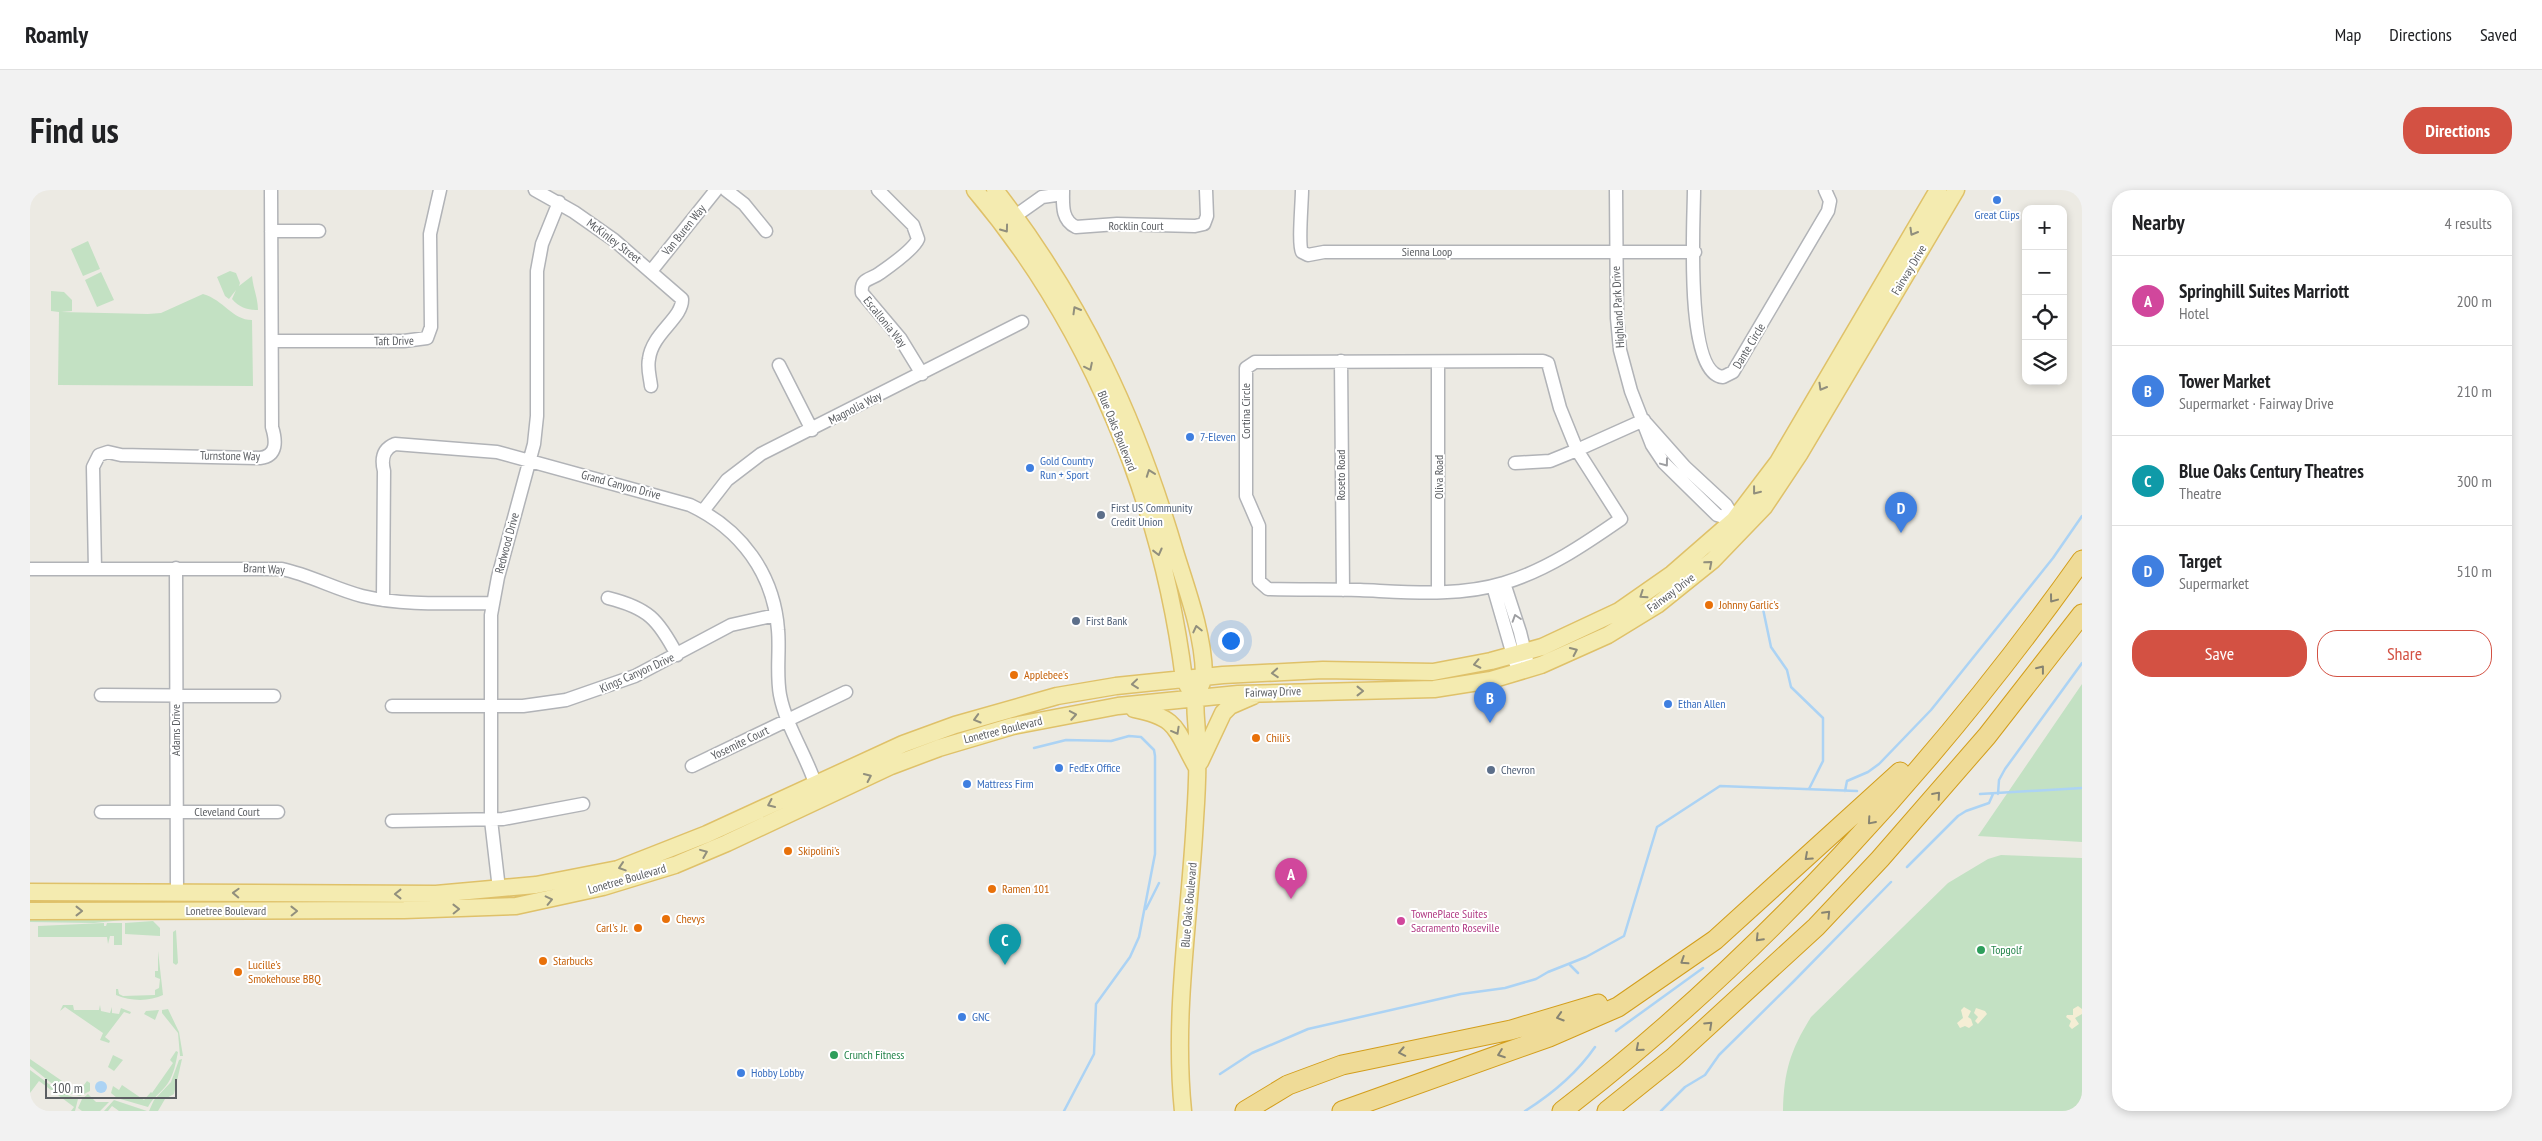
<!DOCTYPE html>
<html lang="en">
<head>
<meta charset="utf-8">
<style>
  body { margin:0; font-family:"PT Sans Narrow",sans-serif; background:#f2f2f2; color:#202124 }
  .controls { position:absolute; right:15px; top:15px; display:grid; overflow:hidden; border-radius:10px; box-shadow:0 2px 8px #0003 }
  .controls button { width:45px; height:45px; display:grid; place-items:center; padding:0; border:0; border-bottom:1px solid #e0e0e0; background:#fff; color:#202124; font:25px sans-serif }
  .scale { position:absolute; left:15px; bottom:12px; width:132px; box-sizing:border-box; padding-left:5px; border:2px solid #5b5e62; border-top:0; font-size:14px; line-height:18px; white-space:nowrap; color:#5b5e62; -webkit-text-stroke:4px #fff; paint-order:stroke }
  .you { position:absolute; left:1200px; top:450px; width:18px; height:18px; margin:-12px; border:4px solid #fff; border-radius:50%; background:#1a73e8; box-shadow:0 0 0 8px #1a73e833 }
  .badge { display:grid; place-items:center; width:32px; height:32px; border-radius:50%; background:#d35143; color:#fff; font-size:16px; font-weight:700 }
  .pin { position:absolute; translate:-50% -41px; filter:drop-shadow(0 1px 2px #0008) }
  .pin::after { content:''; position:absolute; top:26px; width:18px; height:15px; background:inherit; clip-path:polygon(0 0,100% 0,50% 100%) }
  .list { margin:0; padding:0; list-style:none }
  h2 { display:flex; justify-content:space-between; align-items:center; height:65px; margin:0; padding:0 20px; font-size:21px }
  h2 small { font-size:16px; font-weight:400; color:#757577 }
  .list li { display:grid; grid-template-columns:32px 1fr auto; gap:15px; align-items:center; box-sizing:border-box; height:90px; padding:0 20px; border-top:1px solid #e0e0e0 }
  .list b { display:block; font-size:19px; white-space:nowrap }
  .list p { margin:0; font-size:16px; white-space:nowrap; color:#757577 }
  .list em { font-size:16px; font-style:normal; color:#757577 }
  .actions { display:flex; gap:10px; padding:15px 20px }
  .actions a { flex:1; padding:11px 0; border:1px solid #d35143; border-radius:20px; text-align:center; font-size:18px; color:#d35143 }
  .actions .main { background:#d35143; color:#fff }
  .icon { flex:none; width:28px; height:28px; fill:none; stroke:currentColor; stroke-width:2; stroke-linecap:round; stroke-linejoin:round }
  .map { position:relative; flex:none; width:2052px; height:921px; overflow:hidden; border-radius:20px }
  header { display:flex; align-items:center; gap:30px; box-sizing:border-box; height:70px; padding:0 25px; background:#fff; border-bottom:1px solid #e0e0e0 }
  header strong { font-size:24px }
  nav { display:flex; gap:28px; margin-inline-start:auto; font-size:18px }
  .intro { display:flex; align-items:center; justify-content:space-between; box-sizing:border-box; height:120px; padding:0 30px }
  h1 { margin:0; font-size:35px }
  .button { padding:12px 22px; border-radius:20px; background:#d35143; color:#fff; font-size:18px; font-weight:700 }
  main { display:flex; gap:30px; padding:0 30px }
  aside { flex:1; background:#fff; border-radius:20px; box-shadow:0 2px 8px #0003 }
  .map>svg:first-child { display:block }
</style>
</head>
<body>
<header>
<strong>Roamly</strong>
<nav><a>Map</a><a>Directions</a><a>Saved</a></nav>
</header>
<div class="intro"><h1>Find us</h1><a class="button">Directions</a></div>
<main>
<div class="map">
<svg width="2052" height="921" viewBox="0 0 2052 921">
  <rect width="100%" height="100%" fill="#eceae3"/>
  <path fill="#c3e1c3" d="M58,51l12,28 -17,7 -12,-27z
    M200,81l6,2 4,10 -1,3 13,-10c1,12 6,22 6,34 -11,0 -18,-2 -26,-11l4,-9 -7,9 -4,-3 -8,-19z
    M71,82l13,28 -17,7 -12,-27z
    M21,101l13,1 8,8v11l-11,1 87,2 13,-1 42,-19c21,6 29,26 49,26l1,66 -195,-1 1,-73 -8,-1z
    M2052,494v158l-104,-6z
    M1971,665l81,3v253h-299c1,-40 7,-60 28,-94l137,-134 40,-24z
    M0,728h112l-48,5 -64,-1z
    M123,731l7,7v8l-35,-2v-11z
    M74,733v3h2l1,-3h15v22h-8v-9h-4l-2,8 -1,-7h-69v-11z
    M146,740l2,33 -2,2 -3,-2v-31z
    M128,761l5,44c-12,6 -31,7 -47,0v-6h2l1,5 4,2 32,-1v-5l4,-2 1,-9 -5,-2v-6h3z
    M33,815h10l1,5h25l1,-5 1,6 9,2 2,-6v6l7,1 2,-6 10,4 -1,2 -6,-2 -19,25 5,4 -1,2 -9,-3 3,-7 -38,-26 -5,4z
    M138,819l11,23 4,24h-3l-2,-23 -16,-20v-3z
    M129,820l-4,10 -11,-6 2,-3z
    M146,861l2,1c-2,10 -4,22 -10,31 -6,9 -15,14 -20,24l-31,-9 -6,-5 2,-7 6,4 3,-5 22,15 7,-8 1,1 21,-30 -3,-3z
    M83,865l10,5 -9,11 -6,-4z
    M0,869l35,24 -5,7 -30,-24z
    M152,869l-8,35 -9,5 -7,12h-9l5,-11 17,-18 8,-22z
    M0,880l27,20 -2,3 -16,-12 -9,12z
    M57,891l3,2v8l-10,5 -18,-5 4,-5 11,8z
    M30,902l18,7 -3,12h-4l3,-4 -16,-12z
    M58,904l8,8h13l-9,9h-18l-4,-3 4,-9z
    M84,910l33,11h-28l-7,-5 -4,5h-4z"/>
  <path fill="#f5eed5" d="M2048,816l4,3v5l-7,4 4,6 -7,5 -3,-3 2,-5 -5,-4 1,-2h6v-6z
    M1934,817l7,4 -3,6 3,2 2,6 -4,3 -4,-2 -5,2 -3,-5 6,-5 -2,-8z
    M1946,818l9,3 2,3 -9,10 -3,-3 3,-4 -4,-4z"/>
  <path fill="#acd3f4" d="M65 897a6 6 0 1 1 12 0a6 6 0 1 1-12 0Z"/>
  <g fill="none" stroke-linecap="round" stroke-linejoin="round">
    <path stroke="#acd3f4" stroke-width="2.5" d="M1733,419l8,38 16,23 4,17 32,31v43l-14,28
      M1004,558l32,-8 45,1 18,-5 12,1 13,13 1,6v98l-16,83 -9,20 -34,47 -2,50 -30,57
      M1815,601l2,-10 21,-9 11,-8 52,-54 122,-152 29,-42
      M1950,604l102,-6
      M1968,604l1,-14 6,-11 77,-106
      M1877,677l51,-51 8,-5 23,-8 4,-9
      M1116,719l13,-26
      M1540,775l8,8
      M1586,841l87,-63
      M1190,884l32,-21 56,-24 153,-35 44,-6 31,-9 12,-7 38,-15 38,-21 33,-109 63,-41 137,5
      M1495,921c27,-17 52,-38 70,-64
      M1631,921l24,-24 20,-12 14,-20 75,-74 97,-99"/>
    <defs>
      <path id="minor" d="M505,0l39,22 40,28 68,59c1,19 -30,34 -33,60 -2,9 1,18 2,27
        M696,0l18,14 22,27
        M848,0l35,35 5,14c-4,10 -28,27 -38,34 -9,7 -20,5 -18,20l38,45 22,36
        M1033,0c0,14 -2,30 13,37l41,-3 78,2 9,-2 3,-8 -1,-26
        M1272,0c0,13 -4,54 0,62l6,3 16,-3h371
        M1586,0l1,128 3,32 11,41 21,54 12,18 53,52 17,5
        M1664,0c0,30 -10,184 29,187l10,-5 95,-161 2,-10 -5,-11
        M985,26l27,-19 21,-3
        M241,41h48
        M622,80l64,-80
        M242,151h132l23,-3 4,-11 -1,-93 10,-44
        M1311,171l2,229
        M1408,172v230
        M749,175l33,65
        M1615,232l40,45 41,38 11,18
        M1485,273l35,-2 27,-11 44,69c-36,25 -74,51 -117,64 -46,14 -96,9 -144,7 -31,-1 -61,0 -92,-1l-9,-8v-55l-13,-30v-128l9,-6 288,-1 5,2 12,45 17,42 67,-30
        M673,321l24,-31 34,-26 261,-132
        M146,378l1,325
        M0,379h252c28,6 53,20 80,27 42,10 88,7 130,7
        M65,379l-2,-102 6,-12 9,-3 13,3 139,3c18,-2 16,-18 12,-31l-1,-237
        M1474,393l16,49 9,37
        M1463,396l22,76
        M578,408c40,10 50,21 69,57
        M353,410l1,-129c-3,-12 -1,-22 11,-27l102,8 193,53c51,24 84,69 88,125 2,21 -2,43 2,65 6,31 25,58 35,88
        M71,505l173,1
        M362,516h131l43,-6 69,-24 96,-51 45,-10
        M662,576l154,-74
        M71,622h177
        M362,631l111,-2 80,-15
        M469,699l-8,-69v-205l7,-38 36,-133 3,-28v-145l5,-27 17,-42"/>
      <path id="major" d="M945,0c115,136 187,313 209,489l5,9
        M965,0c88,114 141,228 181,365 12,38 27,79 28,119 0,8 -6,15 -8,23 -2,11 1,27 1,39 1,27 0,55 -2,83 -5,97 -22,194 -12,292
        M1104,519c45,9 41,20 62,57
        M1170,572l23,-49 7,-7 23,-10
        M0,702l406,2 100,-9 82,-16 89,-35 196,-90 52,-19 102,-29 59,-10 107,-11 100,-5 110,2 58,-11 51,-14 77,-36 53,-37 62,-54 44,-58 160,-272
        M0,721l374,-1 112,-4 87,-19 72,-22 52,-22 164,-77 48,-18 74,-22 105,-20 120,-12 196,-5 57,-9 50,-15 67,-30 49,-30 56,-45 51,-53 36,-54 156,-263"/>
      <path id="highway" d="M1215,921l43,-26 54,-20 169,-35 87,-26
        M1312,921l207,-74 69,-30 97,-67 185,-168
        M1532,921c195,-149 378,-351 520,-551
        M1577,921l66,-53 143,-131 64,-68 107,-123 95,-122"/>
    </defs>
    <use href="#minor" stroke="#b1b3b7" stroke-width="15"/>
    <use href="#major" stroke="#dfc169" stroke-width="19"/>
    <use href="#highway" stroke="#d39e1c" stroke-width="21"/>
    <use href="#minor" stroke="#fff" stroke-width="12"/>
    <use href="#major" stroke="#f4ebb0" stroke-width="16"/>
    <use href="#highway" stroke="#efdb97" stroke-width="19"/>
  </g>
  <defs><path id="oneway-chevron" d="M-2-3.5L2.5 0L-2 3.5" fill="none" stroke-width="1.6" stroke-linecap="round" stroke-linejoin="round" transform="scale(1.25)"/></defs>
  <g stroke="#918f7d">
    <use href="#oneway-chevron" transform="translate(975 39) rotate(54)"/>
    <use href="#oneway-chevron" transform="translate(1883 42) rotate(120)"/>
    <use href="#oneway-chevron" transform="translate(1046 120) rotate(-120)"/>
    <use href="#oneway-chevron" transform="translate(1059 177) rotate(64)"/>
    <use href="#oneway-chevron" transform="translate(1792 197) rotate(120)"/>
    <use href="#oneway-chevron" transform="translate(1120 283) rotate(-110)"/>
    <use href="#oneway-chevron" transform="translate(1726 301) rotate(128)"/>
    <use href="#oneway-chevron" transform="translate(1128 362) rotate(76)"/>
    <use href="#oneway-chevron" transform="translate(1679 374) rotate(-41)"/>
    <use href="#oneway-chevron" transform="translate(1613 405) rotate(146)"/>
    <use href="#oneway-chevron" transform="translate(1167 439) rotate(-103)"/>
    <use href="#oneway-chevron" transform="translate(1544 461) rotate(-25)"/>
    <use href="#oneway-chevron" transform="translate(1447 474) rotate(168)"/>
    <use href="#oneway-chevron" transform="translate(1245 483) rotate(176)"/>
    <use href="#oneway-chevron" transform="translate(1105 494) rotate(174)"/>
    <use href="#oneway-chevron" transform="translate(1330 501)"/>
    <use href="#oneway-chevron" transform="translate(1043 525) rotate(-10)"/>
    <use href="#oneway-chevron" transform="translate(947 529) rotate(164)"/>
    <use href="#oneway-chevron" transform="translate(1146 541) rotate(61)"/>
    <use href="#oneway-chevron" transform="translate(838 587) rotate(-25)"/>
    <use href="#oneway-chevron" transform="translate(741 614) rotate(156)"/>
    <use href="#oneway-chevron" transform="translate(674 663) rotate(-22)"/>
    <use href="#oneway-chevron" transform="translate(592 677) rotate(162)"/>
    <use href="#oneway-chevron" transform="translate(206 703) rotate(-178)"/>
    <use href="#oneway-chevron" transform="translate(368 704) rotate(180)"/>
    <use href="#oneway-chevron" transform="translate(519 710) rotate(-13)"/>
    <use href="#oneway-chevron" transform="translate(426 719) rotate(-1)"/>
    <use href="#oneway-chevron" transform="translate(49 721)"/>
    <use href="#oneway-chevron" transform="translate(264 721) rotate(-1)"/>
  </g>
  <g stroke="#9d9ea1">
    <use href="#oneway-chevron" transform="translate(1635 273) rotate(53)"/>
    <use href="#oneway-chevron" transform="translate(1486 428) rotate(-108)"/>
  </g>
  <g stroke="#878472">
    <use href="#oneway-chevron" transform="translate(2023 409) rotate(127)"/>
    <use href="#oneway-chevron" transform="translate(2011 479) rotate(-52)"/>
    <use href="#oneway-chevron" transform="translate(1907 605) rotate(-49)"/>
    <use href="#oneway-chevron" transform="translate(1841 631) rotate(131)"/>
    <use href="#oneway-chevron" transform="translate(1778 667) rotate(138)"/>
    <use href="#oneway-chevron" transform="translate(1797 724) rotate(-46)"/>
    <use href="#oneway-chevron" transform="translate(1729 748) rotate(134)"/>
    <use href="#oneway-chevron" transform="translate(1654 771) rotate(147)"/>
    <use href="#oneway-chevron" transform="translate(1530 827) rotate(163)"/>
    <use href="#oneway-chevron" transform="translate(1679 835) rotate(-43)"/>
    <use href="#oneway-chevron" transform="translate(1609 858) rotate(139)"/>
    <use href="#oneway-chevron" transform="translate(1372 862) rotate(169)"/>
    <use href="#oneway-chevron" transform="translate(1471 864) rotate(160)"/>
  </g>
  <g fill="#3f7fe0" stroke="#fff" stroke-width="2">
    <circle cx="1967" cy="10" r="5"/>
    <circle cx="1160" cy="247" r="5"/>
    <circle cx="1000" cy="278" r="5"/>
    <circle cx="1638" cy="514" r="5"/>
    <circle cx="1029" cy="578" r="5"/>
    <circle cx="937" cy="594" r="5"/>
    <circle cx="932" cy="827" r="5"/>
    <circle cx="711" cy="883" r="5"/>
  </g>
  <g fill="#5c6f8a" stroke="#fff" stroke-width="2">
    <circle cx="1071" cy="325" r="5"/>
    <circle cx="1046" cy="431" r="5"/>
    <circle cx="1461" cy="580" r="5"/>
  </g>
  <g fill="#e8710a" stroke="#fff" stroke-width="2">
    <circle cx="1679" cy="415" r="5"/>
    <circle cx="984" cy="485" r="5"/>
    <circle cx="1226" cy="548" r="5"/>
    <circle cx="758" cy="661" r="5"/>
    <circle cx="962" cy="699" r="5"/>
    <circle cx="636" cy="729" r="5"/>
    <circle cx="608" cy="738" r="5"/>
    <circle cx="513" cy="771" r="5"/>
    <circle cx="208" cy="782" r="5"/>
  </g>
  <circle fill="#d1479c" stroke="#fff" stroke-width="2" cx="1371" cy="731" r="5"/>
  <g fill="#2e9e5b" stroke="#fff" stroke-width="2">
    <circle cx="1951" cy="760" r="5"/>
    <circle cx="804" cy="865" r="5"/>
  </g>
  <g text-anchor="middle" stroke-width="4" stroke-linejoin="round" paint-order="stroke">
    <g font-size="12" fill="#366cbe" stroke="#fff" text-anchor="start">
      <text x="1967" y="29" text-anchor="middle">Great Clips</text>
      <text x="1170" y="251">7-Eleven</text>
      <text x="1010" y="275">Gold Country<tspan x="1010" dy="14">Run + Sport</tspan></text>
      <text x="1648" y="518">Ethan Allen</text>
      <text x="1039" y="582">FedEx Office</text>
      <text x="947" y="598">Mattress Firm</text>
      <text x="942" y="831">GNC</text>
      <text x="721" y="887">Hobby Lobby</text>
    </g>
    <g font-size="12" fill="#5b5e62" stroke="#fff">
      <text x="1106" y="40">Rocklin Court</text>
      <text transform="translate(654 40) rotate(-51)" y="4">Van Buren Way</text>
      <text transform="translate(584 51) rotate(37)" y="4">McKinley Street</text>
      <text x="1397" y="66">Sienna Loop</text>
      <text transform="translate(1879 80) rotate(-59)" y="4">Fairway Drive</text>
      <text transform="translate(1588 117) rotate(-93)" y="4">Highland Park Drive</text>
      <text transform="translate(855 132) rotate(51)" y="4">Escallonia Way</text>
      <text transform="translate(364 151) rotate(-1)" y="4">Taft Drive</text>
      <text transform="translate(1719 156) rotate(-59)" y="4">Dante Circle</text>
      <text transform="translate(825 218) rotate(-27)" y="4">Magnolia Way</text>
      <text transform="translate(1216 221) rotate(-90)" y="4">Cortina Circle</text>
      <text transform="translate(1087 241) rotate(68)" y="4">Blue Oaks Boulevard</text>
      <text transform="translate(200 266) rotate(1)" y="4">Turnstone Way</text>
      <text transform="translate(1311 285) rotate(-90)" y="4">Roseto Road</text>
      <text transform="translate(1409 287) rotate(-90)" y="4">Oliva Road</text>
      <text transform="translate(591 295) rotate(15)" y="4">Grand Canyon Drive</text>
      <text transform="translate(477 353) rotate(-75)" y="4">Redwood Drive</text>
      <text transform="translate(234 379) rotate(3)" y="4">Brant Way</text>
      <text transform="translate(1641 403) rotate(-37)" y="4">Fairway Drive</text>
      <text transform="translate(607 483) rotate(-24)" y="4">Kings Canyon Drive</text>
      <text transform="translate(1243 502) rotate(-2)" y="4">Fairway Drive</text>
      <text transform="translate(146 540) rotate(-90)" y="4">Adams Drive</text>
      <text transform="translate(973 540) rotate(-14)" y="4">Lonetree Boulevard</text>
      <text transform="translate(710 553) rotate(-26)" y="4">Yosemite Court</text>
      <text x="197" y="626">Cleveland Court</text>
      <text transform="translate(597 689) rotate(-16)" y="4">Lonetree Boulevard</text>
      <text transform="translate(1159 715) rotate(-85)" y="4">Blue Oaks Boulevard</text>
      <text x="196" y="725">Lonetree Boulevard</text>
    </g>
    <g font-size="12" fill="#4e5e75" stroke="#fff" text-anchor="start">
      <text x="1081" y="322">First US Community<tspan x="1081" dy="14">Credit Union</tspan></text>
      <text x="1056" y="435">First Bank</text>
      <text x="1471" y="584">Chevron</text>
    </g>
    <g font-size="12" fill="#c56008" stroke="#fff" text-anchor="start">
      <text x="1689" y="419">Johnny Garlic's</text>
      <text x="994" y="489">Applebee's</text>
      <text x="1236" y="552">Chili's</text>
      <text x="768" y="665">Skipolini's</text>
      <text x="972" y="703">Ramen 101</text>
      <text x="646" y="733">Chevys</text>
      <text x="598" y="742" text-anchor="end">Carl's Jr.</text>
      <text x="523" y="775">Starbucks</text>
      <text x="218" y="779">Lucille's<tspan x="218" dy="14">Smokehouse BBQ</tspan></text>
    </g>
    <g font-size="12" fill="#b23c85" stroke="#fff" text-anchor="start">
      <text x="1381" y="728">TownePlace Suites<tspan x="1381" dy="14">Sacramento Roseville</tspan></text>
    </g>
    <g font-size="12" fill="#27864d" stroke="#fff" text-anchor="start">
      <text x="1961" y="764">Topgolf</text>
      <text x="814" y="869">Crunch Fitness</text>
    </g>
  </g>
</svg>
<div class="controls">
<button>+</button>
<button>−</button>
<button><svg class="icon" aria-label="locate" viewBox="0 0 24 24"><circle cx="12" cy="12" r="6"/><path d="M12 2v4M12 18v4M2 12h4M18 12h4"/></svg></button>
<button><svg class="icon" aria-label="layers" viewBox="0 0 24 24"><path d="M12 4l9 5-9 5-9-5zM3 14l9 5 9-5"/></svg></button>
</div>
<div class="scale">100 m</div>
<div class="you"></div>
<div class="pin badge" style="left:1261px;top:709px;background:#d1479c">A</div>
<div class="pin badge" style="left:1460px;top:533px;background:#3f7fe0">B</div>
<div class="pin badge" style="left:975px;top:775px;background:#0f9aa8">C</div>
<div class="pin badge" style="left:1871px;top:343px;background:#3f7fe0">D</div>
</div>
<aside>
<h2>Nearby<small>4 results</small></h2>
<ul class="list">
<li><span class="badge" style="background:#d1479c">A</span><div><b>Springhill Suites Marriott</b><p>Hotel</p></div><em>200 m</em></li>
<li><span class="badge" style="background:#3f7fe0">B</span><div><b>Tower Market</b><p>Supermarket · Fairway Drive</p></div><em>210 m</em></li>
<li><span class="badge" style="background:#0f9aa8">C</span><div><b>Blue Oaks Century Theatres</b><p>Theatre</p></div><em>300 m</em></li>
<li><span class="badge" style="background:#3f7fe0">D</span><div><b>Target</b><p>Supermarket</p></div><em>510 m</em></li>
</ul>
<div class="actions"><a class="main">Save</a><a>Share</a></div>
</aside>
</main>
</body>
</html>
